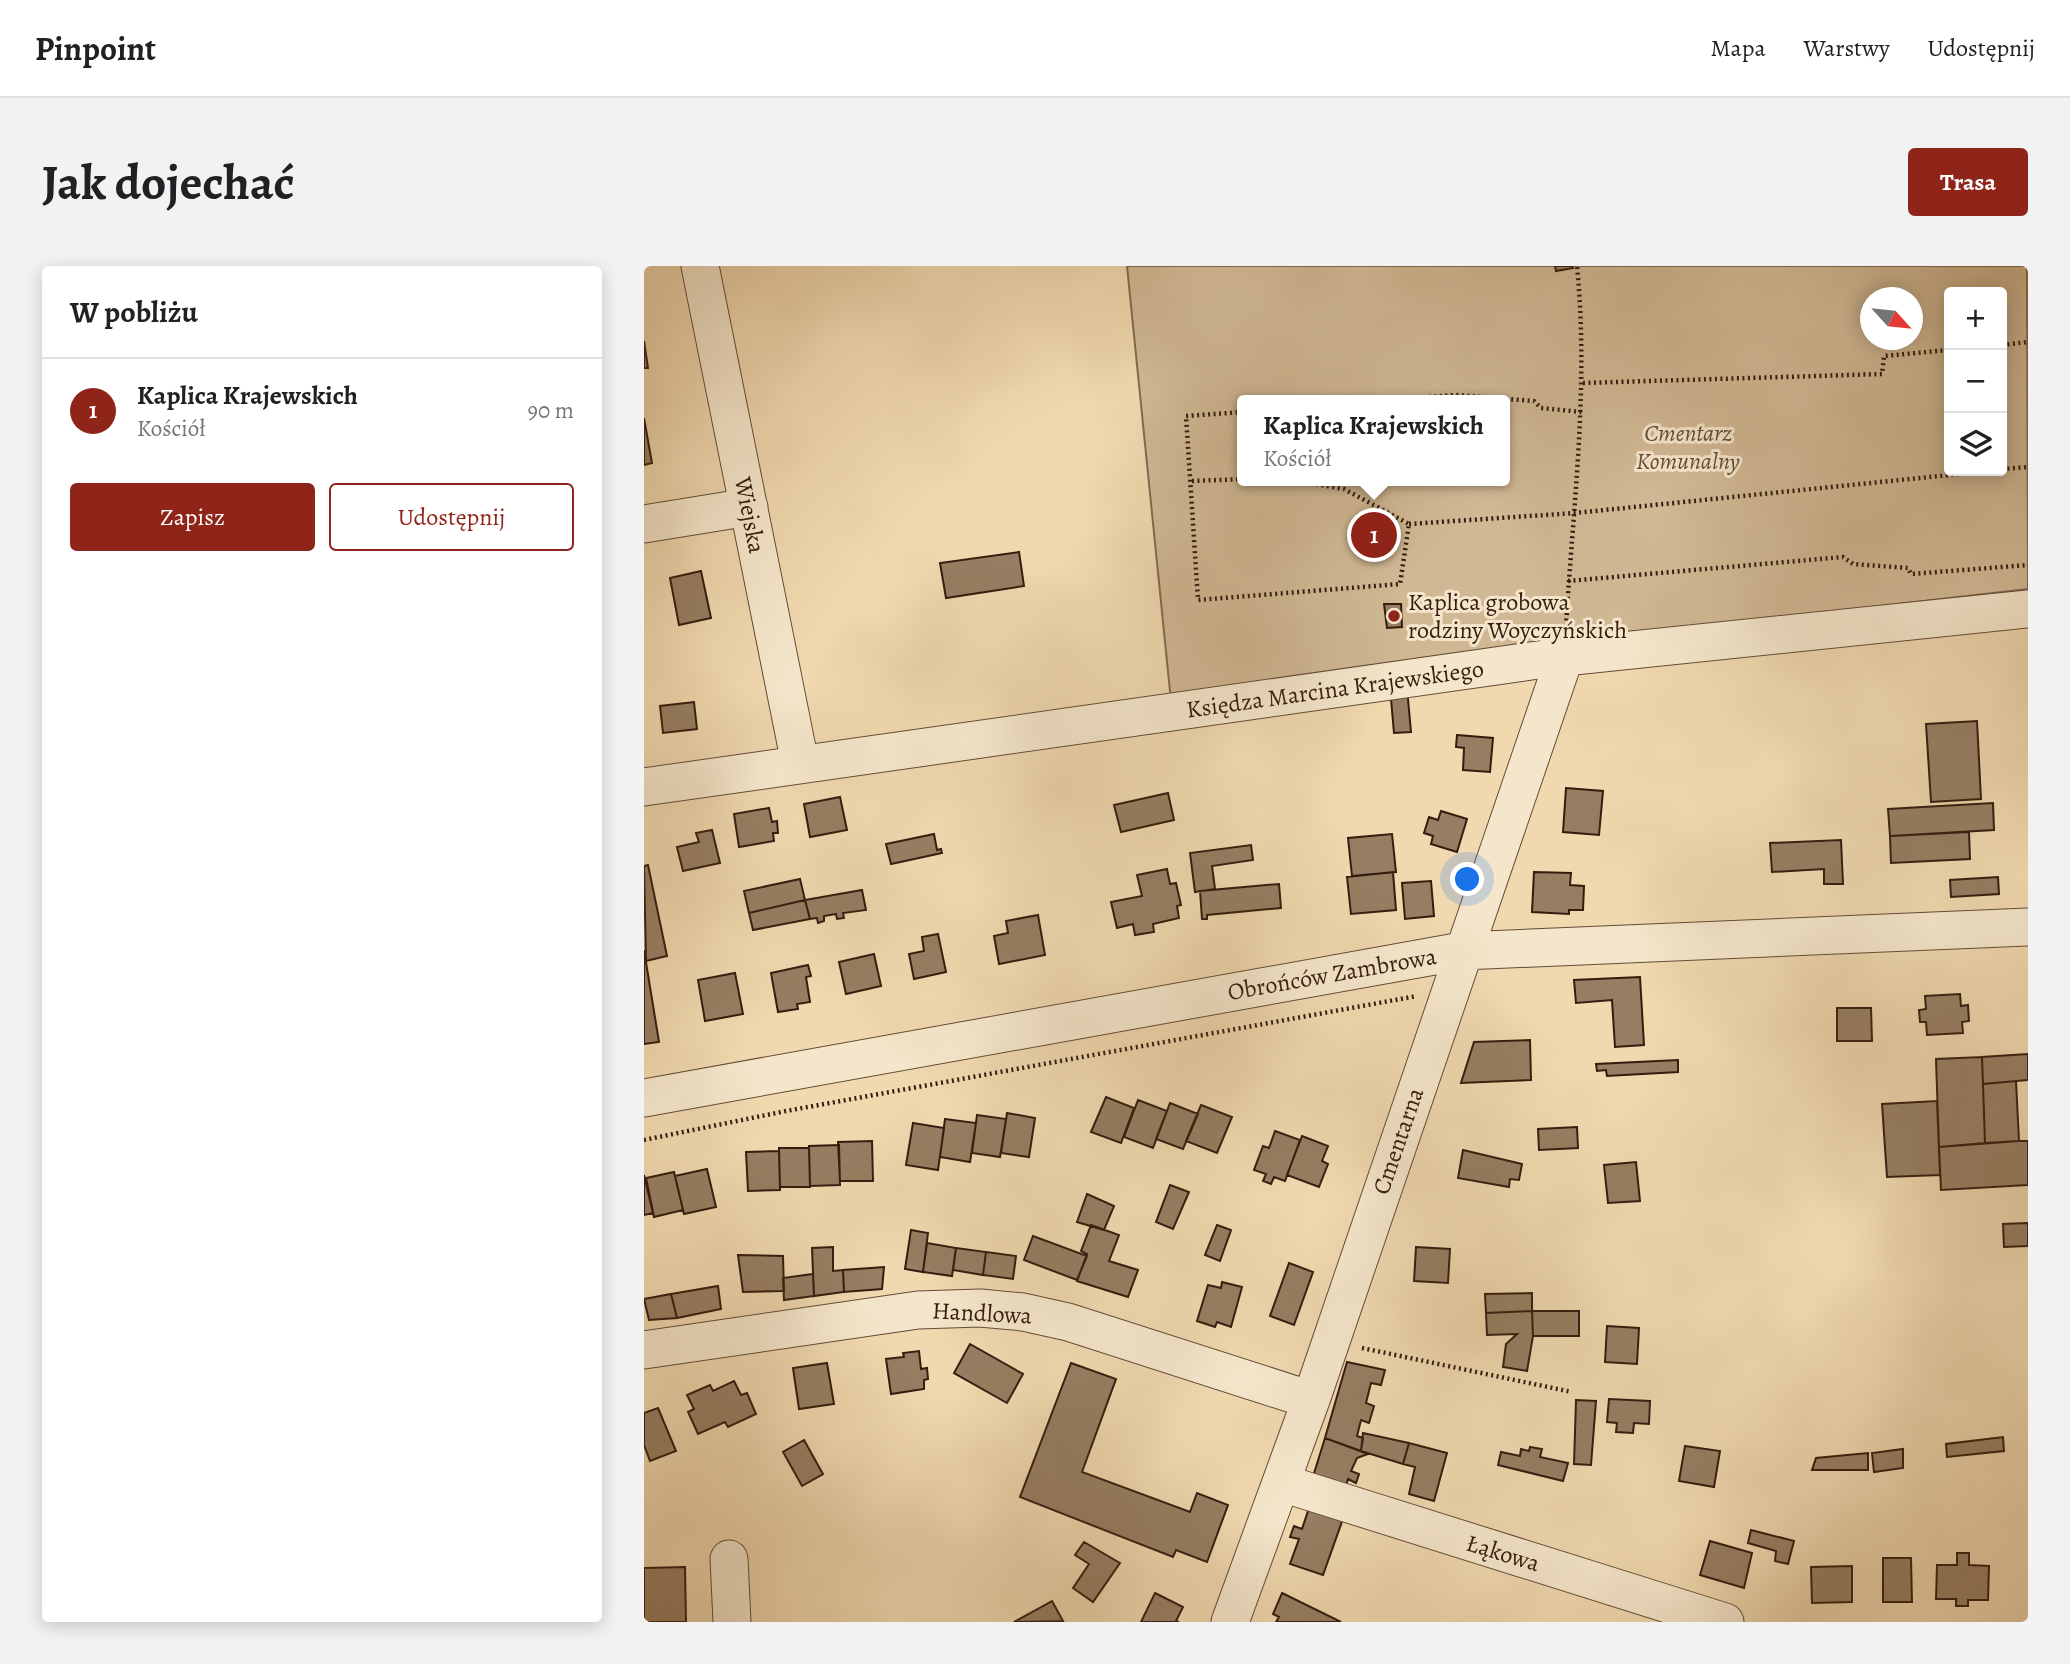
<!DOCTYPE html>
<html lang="pl">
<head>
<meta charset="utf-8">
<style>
  body { margin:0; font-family:Alegreya,serif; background:#f2f2f2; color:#202124 }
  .controls { position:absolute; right:21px; top:21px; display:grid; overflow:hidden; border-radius:7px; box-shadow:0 4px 18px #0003 }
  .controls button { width:63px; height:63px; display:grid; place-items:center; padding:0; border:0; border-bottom:2px solid #e0e0e0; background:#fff; color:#202124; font:35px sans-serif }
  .compass { position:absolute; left:1216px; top:21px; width:63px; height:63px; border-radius:50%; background:#fff; box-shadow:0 4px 18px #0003; rotate:117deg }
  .you { position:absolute; left:824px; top:614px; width:24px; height:24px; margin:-18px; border:5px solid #fff; border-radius:50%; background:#1a73e8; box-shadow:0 0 0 10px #1a73e833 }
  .badge { display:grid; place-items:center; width:46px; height:46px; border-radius:50%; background:#8f2418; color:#fff; font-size:23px; font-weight:700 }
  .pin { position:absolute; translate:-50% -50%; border:4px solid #fff; box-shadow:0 2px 7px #0006 }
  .popup { position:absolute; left:593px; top:129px; width:273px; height:91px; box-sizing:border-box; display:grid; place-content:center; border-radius:7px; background:#fff; filter:drop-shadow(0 2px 5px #0005); font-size:23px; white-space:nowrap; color:#757577 }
  .popup b { font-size:26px; color:#202124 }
  .popup::after { content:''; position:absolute; left:50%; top:100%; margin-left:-14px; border:14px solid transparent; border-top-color:#fff }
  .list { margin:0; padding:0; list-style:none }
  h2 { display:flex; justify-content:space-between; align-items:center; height:91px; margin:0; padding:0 28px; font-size:30px }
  h2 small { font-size:23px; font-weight:400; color:#757577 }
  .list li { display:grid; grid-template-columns:46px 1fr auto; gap:21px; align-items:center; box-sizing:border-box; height:105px; padding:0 28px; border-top:2px solid #e0e0e0 }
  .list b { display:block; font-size:26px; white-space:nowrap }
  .list p { margin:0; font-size:23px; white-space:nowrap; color:#757577 }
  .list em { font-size:23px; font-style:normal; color:#757577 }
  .actions { display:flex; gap:14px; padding:21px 28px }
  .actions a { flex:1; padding:16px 0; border:2px solid #8f2418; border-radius:7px; text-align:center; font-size:24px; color:#8f2418 }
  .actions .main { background:#8f2418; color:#fff }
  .icon { flex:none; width:38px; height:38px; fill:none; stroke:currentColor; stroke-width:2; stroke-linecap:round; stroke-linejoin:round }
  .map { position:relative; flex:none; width:1384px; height:1356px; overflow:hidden; border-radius:7px }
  header { display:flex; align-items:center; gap:42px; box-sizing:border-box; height:98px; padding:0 35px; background:#fff; border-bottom:2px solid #e0e0e0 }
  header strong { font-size:33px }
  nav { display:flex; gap:38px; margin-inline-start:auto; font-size:24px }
  .intro { display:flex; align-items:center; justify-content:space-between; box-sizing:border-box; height:168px; padding:0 42px }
  h1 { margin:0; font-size:49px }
  .button { padding:18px 32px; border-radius:7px; background:#8f2418; color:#fff; font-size:24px; font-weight:700 }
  main { display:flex; gap:42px; padding:0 42px }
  aside { flex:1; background:#fff; border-radius:7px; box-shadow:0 4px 18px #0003 }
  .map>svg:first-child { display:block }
</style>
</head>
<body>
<header>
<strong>Pinpoint</strong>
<nav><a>Mapa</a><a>Warstwy</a><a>Udostępnij</a></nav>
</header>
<div class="intro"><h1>Jak dojechać</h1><a class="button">Trasa</a></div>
<main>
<aside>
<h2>W pobliżu<small></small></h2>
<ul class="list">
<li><span class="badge">1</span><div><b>Kaplica Krajewskich</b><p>Kościół</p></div><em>90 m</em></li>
</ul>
<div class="actions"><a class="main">Zapisz</a><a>Udostępnij</a></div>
</aside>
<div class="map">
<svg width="1384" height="1356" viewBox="0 0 1384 1356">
  <rect width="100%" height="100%" fill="#f0d8af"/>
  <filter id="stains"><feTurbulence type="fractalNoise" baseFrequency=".00286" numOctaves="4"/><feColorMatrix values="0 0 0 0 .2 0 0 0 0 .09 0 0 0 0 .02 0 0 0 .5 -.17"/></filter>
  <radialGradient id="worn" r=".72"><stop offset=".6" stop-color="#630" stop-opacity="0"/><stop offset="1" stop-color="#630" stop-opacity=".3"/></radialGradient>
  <path fill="#d0b894" stroke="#826a52" stroke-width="2" fill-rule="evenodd" d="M483,0h900l1,323 -442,51 -415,61zM1305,26h53v179h-53zM1226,32h42v42h-42zM599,134h262v81h-262z"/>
  <path fill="#967e62" stroke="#341d0f" stroke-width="2" d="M911,0h17l1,2 -17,3z
    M0,75l4,27h-4z
    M0,152l8,45 -8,2z
    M730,260l8,7 -8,10 -8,-6z
    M375,286l5,34 -78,12 -6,-35z
    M57,305l10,47 -32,7 -9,-47z
    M740,338h17l1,23 -15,1z
    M763,422l4,44 -17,1 -3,-34z
    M50,436l3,27 -34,4 -3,-27z
    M1333,455l4,78 -50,3 -5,-78z
    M813,469l36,3 -3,34 -27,-2 1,-22 -8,-1z
    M922,522l37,3 -4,44 -36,-3z
    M524,527l6,27 -53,12 -7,-27z
    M196,531l7,33 -37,7 -6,-33z
    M1349,537l1,27 -104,6 -2,-27z
    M125,542l3,14 5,-1 1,12h-5l1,8 -35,6 -5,-33z
    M797,545l26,8 -10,33 -26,-8 2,-8 -9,-3 5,-16 9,3z
    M68,564l8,33 -37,8 -6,-24 22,-5 -3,-9z
    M1325,566l1,27 -79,4 -1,-27z
    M290,568l3,16 4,-1 1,4 -51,11 -5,-20z
    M748,568l4,38 -44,4 -4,-38z
    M1197,574l2,44h-19v-15l-52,3 -2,-29z
    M607,579l2,15 -41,6 3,23 -20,3 -5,-39z
    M4,599l19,91 -21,5 -2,-95z
    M523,603l3,15 6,-1 5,22 -4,1 2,12 -26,6 1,8 -19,3 -2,-11 -16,4 -6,-26 31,-6 -5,-21z
    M749,606l3,38 -45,4 -4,-37z
    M890,606l37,1 -1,12 14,1 -1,24h-14v4l-37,-2z
    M1354,611l1,17 -48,3 -1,-17z
    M156,613l5,21 -56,13 -5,-22z
    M787,615l3,35 -29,3 -3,-36z
    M635,618l2,24 -74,7v4h-5l-2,-28z
    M218,624l4,20 -23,3 1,5 -7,1 -1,-5 -12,2v5l-6,2 -1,-5 -7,1 -5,-19z
    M161,634l5,19 -57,11 -4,-17z
    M394,649l7,40 -46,9 -5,-28 14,-3 -2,-12z
    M294,668l8,38 -32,7 -5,-25 15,-3 -2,-14z
    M0,684l15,92 -15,2z
    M230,688l7,32 -35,8 -7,-32z
    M164,699l3,11 -5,1 4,25 -13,2 1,5 -20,3 -7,-39z
    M91,707l8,41 -38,7 -7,-41z
    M996,711l4,68 -29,2 -3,-47 -36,3 -2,-23z
    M1316,728l1,12 7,-1 1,16 -7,1 1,11 -36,2 -1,-13h-6l-1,-12 7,-1 -1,-13z
    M1193,742h34l1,33h-35z
    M886,774l1,40 -70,3 13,-41z
    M1384,788v26l-45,4 -1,-27z
    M1338,791l3,86 -46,4 -3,-88z
    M1034,794v12l-71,4 -1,-6 -9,1 -1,-7z
    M1372,815l3,60 -34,2 -2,-59z
    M462,831l28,11 -13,35 -30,-11z
    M494,834l29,11 -14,37 -29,-11z
    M1293,835l3,74 -53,2 -5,-73z
    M526,837l28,11 -15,35 -27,-10z
    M557,839l31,12 -15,36 -31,-12z
    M363,847l28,5 -6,39 -28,-4z
    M333,849l29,4 -6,38 -28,-4z
    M301,853l31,4 -6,39 -30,-5z
    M269,857l31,5 -6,42 -32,-5z
    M933,861l1,21 -39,2 -1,-21z
    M631,865l25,9 -15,41 -11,-4 -3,7 -8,-3 3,-7 -12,-4 9,-24 6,2z
    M658,870l26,10 -6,15 6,3 -9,23 -32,-12z
    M228,875l1,40h-33l-2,-39z
    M1375,875h9v44l-87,5 -2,-43z
    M195,879l1,40 -30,1 -1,-40z
    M135,882h30l1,39h-30z
    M819,884l59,14 -3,16 -9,-1 -1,8 -51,-9z
    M135,885l1,39 -32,1 -2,-39z
    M992,896l4,39 -32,2 -4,-38z
    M63,903l9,38 -32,7 -9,-38z
    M30,906l9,38 -29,7 -8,-39z
    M0,909l9,38 -9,2z
    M526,919l19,7 -16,37 -17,-7z
    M443,928l27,12 -10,24 -27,-8z
    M1384,957v23l-24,1 -1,-23z
    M447,959l28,10 -10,26 29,9 -10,27 -51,-16 10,-27 -6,-3z
    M573,959l14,5 -11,31 -15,-6z
    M267,964l17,3 -5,39 -18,-3z
    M389,970l54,20 -10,24 -53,-20z
    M283,977l29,5 -4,28 -29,-4z
    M189,981v24l10,-1 1,22 -30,4 -2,-48z
    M772,981l34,2 -2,34 -34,-2z
    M312,982l30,4 -3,23 -30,-5z
    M342,986l30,4 -3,23 -30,-4z
    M94,989l45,1 1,35 -41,1z
    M645,997l24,9 -19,53 -24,-9z
    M240,1001l-2,22 -38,3 -1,-22z
    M169,1008l1,22 -30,4 -1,-22z
    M578,1016l20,5 -11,40 -14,-5 -2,5 -18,-6 11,-36 13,3z
    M74,1020l3,23 -44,9 -6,-24z
    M888,1027v18l-46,2 -1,-19z
    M27,1028l6,24 -28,2 -5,-21z
    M888,1045h47v25h-46z
    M888,1045l1,25 -6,35 -24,-4 3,-23 11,-10 -30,1 -1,-22z
    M963,1060l32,2 -2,36 -32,-2z
    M326,1078l53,30 -16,29 -53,-30z
    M275,1085l2,18 6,-1 1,11 -4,1v9l-33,5 -5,-35 18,-2 -1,-4z
    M703,1096l38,8 -4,15 -10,-2 -5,20 8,3 -5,17 -8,-3 -4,16 6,2 -2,13 -36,-13z
    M183,1097l7,41 -35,5 -6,-41z
    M427,1097l45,16 -34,93 108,40 7,-19 31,12 -21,57 -31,-12 -3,7 -153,-60z
    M90,1115l7,14 6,-2 9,21 -28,13 -3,-5 -27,12 -10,-22 6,-3 -7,-14 23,-10 3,6z
    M965,1133l41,2 -1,23 -15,-1 -1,10 -17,-1 1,-9 -10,-1z
    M932,1134l20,1 -5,64 -17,-1z
    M14,1142l18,43 -26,10 -6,-16v-32z
    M719,1167l46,10 -6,21 -42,-13z
    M1359,1171l1,14 -57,6 -1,-13z
    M681,1172l43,16 -11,4 -6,13 8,3 -3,9 -8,-4 -4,14 -33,-10z
    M160,1174l19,34 -21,12 -19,-34z
    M765,1177l38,10 -13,48 -25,-7 6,-27 -12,-3z
    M1041,1180l35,5 -6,36 -35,-6z
    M886,1181l12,2 -2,8 28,6 -5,18 -65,-16 3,-13 19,4 1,-7 8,2z
    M1259,1183v19l-29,4 -2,-19z
    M1224,1187v17h-56l4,-12z
    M666,1239l34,11 -21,59 -33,-11 9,-25 -9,-2 4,-11 8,3z
    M1107,1264l43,11 -6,23 -13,-3 1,-10 -28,-8z
    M1066,1275l42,12 -8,35 -44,-13z
    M440,1276l36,21 -27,39 -20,-14 16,-24 -14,-9z
    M1313,1287h12v12l20,1 -1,34h-20v6h-12v-7h-20l1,-34h20z
    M1239,1292h28l1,44h-29z
    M1208,1300v36l-40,1 -1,-36z
    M41,1301l1,55h-42v-54z
    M511,1327l28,14 -7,14 3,1h-38z
    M638,1327l59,29h-65l3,-5 -6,-3z
    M408,1335l11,20 -49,1z"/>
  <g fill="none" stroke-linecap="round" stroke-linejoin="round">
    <defs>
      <path id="minor" d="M56,0l100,497
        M0,258l105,-17
        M0,521l901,-128 483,-50
        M0,832l818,-147 566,-24
        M0,1084l274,-40 62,-2 43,4 45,10 243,78
        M638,1217l443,139
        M85,1293l3,63
        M586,1356l81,-222 253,-741"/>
    </defs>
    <use href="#minor" stroke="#634c37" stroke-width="39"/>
    <path stroke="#341d0f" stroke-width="4.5" stroke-dasharray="2 3.5" stroke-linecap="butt" d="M1358,79l26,-3
      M939,117l299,-9 2,-18 65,-6
      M741,134l71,-5 78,6 7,7 41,4
      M599,146l-57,4 12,184 202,-16 9,-60 -65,-35 -46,-8
      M1358,203l26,-2
      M548,215l51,-2
      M765,258l166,-11 414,-42
      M924,315l275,-24 10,7 55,4 3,6 117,-9
      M922,360c7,-120 23,-239 11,-360
      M0,874l142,-29 631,-115
      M718,1082l210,44"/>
    <use href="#minor" stroke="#f5e6cb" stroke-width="37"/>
  </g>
  <circle fill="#8f2418" stroke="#f5e6cb" stroke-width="2.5" cx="750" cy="350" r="7"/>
  <g text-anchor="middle" stroke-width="6" stroke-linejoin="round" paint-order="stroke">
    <g font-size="24" font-style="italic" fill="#634c37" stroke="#f5e6cb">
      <text x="1044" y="175">Cmentarz<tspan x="1044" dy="28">Komunalny</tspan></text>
    </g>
    <g font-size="24" fill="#341d0f" stroke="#f5e6cb">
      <text transform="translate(106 249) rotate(79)" y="8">Wiejska</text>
      <text transform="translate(691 423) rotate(-8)" y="8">Księdza Marcina Krajewskiego</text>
      <text transform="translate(688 708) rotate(-10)" y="8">Obrońców Zambrowa</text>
      <text transform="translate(754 875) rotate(-71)" y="8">Cmentarna</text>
      <text transform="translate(338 1047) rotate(3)" y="8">Handlowa</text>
      <text transform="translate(859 1287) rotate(17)" y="8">Łąkowa</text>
    </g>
    <g font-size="24" fill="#341d0f" stroke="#f5e6cb" text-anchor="start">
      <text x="764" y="344">Kaplica grobowa<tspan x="764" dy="28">rodziny Woyczyńskich</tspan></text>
    </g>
  </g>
  <rect width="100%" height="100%" filter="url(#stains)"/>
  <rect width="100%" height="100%" fill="url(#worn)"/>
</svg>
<div class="controls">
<button>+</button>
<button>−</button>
<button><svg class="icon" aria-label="layers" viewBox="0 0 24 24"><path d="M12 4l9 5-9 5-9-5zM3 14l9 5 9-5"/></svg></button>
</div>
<svg class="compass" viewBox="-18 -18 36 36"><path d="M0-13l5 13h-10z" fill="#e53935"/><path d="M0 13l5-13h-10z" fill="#757577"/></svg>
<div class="you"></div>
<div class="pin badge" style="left:730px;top:269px">1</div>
<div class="popup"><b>Kaplica Krajewskich</b>Kościół</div>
</div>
</main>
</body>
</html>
